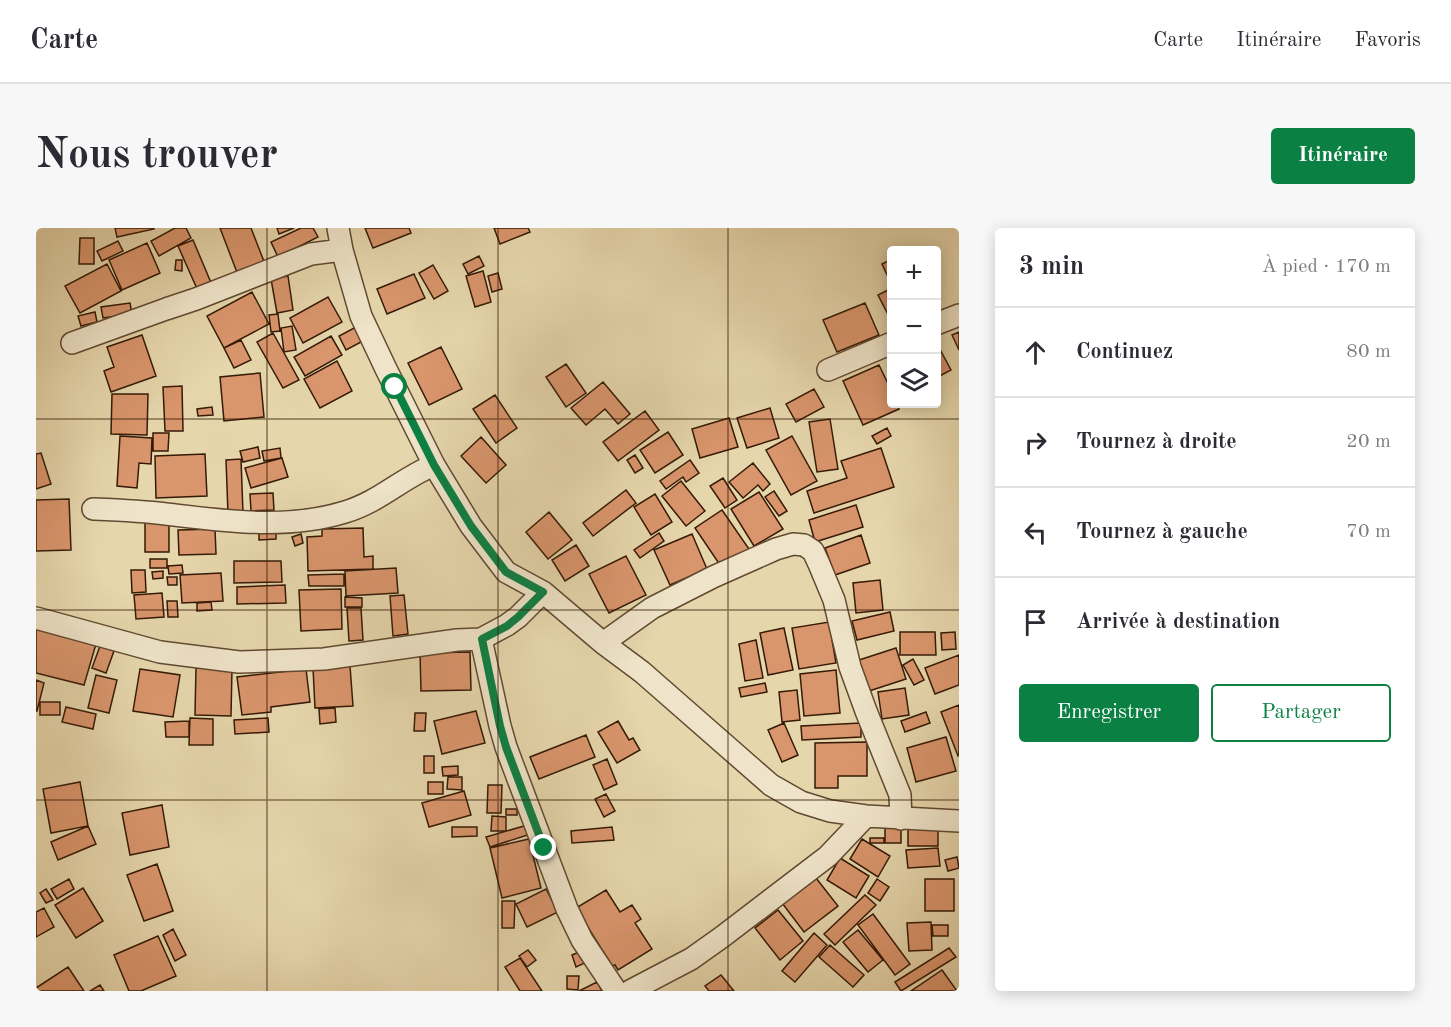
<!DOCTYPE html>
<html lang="fr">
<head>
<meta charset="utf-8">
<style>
  body { margin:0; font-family:"Old Standard TT",serif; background:#f7f7f7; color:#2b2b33 }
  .controls { position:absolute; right:18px; top:18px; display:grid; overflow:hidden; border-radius:6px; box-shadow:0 3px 15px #0003 }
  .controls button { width:54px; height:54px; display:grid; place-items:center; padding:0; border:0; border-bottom:2px solid #e1e1e2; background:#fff; color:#2b2b33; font:30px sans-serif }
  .stop { position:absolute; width:18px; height:18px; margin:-14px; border:4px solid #0b8043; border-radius:50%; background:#fff }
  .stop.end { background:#0b8043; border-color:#fff; box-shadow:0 2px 6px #0008 }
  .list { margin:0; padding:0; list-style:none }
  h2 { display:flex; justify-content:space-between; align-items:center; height:78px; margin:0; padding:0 24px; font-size:26px }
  h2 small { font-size:20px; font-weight:400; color:#7c7c81 }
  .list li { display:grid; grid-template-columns:39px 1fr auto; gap:18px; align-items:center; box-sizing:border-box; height:90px; padding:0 24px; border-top:2px solid #e1e1e2 }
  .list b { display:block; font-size:22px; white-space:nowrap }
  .list em { font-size:20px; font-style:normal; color:#7c7c81 }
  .actions { display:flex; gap:12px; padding:18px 24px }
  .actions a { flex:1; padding:14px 0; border:2px solid #0b8043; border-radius:6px; text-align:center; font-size:21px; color:#0b8043 }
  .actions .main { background:#0b8043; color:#fff }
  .icon { flex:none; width:33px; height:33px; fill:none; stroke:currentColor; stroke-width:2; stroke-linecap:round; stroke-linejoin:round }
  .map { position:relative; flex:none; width:923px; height:763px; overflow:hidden; border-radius:6px }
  header { display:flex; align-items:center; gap:36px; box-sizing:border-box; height:84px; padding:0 30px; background:#fff; border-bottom:2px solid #e1e1e2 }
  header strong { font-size:28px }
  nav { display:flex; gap:33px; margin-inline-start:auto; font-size:21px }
  .intro { display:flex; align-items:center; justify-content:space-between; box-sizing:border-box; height:144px; padding:0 36px }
  h1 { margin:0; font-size:42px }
  .button { padding:15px 27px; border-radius:6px; background:#0b8043; color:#fff; font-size:21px; font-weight:700 }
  main { display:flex; gap:36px; padding:0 36px }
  aside { flex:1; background:#fff; border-radius:6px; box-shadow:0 3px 15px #0003 }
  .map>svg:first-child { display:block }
</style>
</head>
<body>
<header>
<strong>Carte</strong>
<nav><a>Carte</a><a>Itinéraire</a><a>Favoris</a></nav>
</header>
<div class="intro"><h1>Nous trouver</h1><a class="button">Itinéraire</a></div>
<main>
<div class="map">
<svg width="923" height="763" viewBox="0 0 923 763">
  <rect width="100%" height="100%" fill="#e6d6ac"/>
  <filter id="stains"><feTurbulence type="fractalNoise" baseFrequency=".00333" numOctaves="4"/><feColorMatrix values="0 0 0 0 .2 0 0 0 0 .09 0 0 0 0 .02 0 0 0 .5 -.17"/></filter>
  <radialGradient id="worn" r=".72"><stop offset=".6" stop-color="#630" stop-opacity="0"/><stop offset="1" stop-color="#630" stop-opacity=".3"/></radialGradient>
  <path fill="#d9956c" stroke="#351a06" stroke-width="1.5" d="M79,0h39v1l-37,8z
    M139,0h11l5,10 -32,18 -8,-15z
    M184,0h31l14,36 -27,11z
    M241,0h17l-15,6z
    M265,0h12l5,9 -40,20 -7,-15z
    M329,0h44l2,5 -38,15z
    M458,0h34l2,4 -30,12z
    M44,10h14v26h-15z
    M157,12l19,45 -14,6 -20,-45z
    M82,13l5,10 -21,10 -5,-10z
    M111,15l13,30 -38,17 -13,-30z
    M443,28l5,10 -16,8 -5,-10z
    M856,31v21l-2,1 -8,-17z
    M140,32h6v11l-7,-1z
    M71,36l14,27 -41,22 -15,-27z
    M397,37l15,26 -14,8 -15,-26z
    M447,43l8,31 -16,5 -9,-31z
    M462,45l4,16 -10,3 -4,-16z
    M378,46l11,24 -38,16 -10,-25z
    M252,48l5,34 -16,3 -6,-34z
    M856,60v34l-14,-27z
    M216,64l17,32 -45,24 -17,-32z
    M292,69l14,25 -39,21 -13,-25z
    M94,75l2,11 -29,4 -2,-11z
    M829,75l14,32 -42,17 -14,-32z
    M59,84l2,10 -16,4 -3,-10z
    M242,86l2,17 -9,1 -2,-17z
    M256,98l4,24 -12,2 -3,-24z
    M320,99l7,14 -17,9 -7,-14z
    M923,104v18l-7,-15z
    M237,105l26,47 -16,8 -26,-46z
    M106,107l14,41 -45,16 -7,-21 10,-4 -7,-20z
    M295,108l11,19 -37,21 -11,-19z
    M205,112l10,20 -17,8 -10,-20z
    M900,114l15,28 -15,8z
    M405,119l21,42 -33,16 -21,-42z
    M301,133l15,30 -32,17 -16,-29z
    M530,136l20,29 -20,14 -20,-30z
    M843,137l13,27v12h5l2,5 -36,16 -20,-44z
    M224,145l4,44 -40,4 -4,-44z
    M567,154l27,32 -12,10 -13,-15 -19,16 -15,-17z
    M146,158l1,45h-18l-2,-44z
    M778,161l10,18 -28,15 -10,-18z
    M76,166h36l-1,41 -36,-1z
    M459,167l22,33 -21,15 -23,-34z
    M176,179l1,8 -15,1 -1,-7z
    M734,180l9,30 -32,10 -10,-30z
    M609,183l14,19 -41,31 -15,-19z
    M693,190l9,29 -38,11 -8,-29z
    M794,191l8,50 -21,3 -8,-50z
    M851,200l4,8 -14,8 -5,-8z
    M632,204l15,23 -28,18 -15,-23z
    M117,205h16l-1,18h-15z
    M84,208l32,2 -1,26 -12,-1 -2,25 -20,-2z
    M756,208l25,45 -26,14 -25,-45z
    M445,209l25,28 -20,18 -25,-27z
    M222,219l2,11 -17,4 -3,-11z
    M244,220l1,10 -17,3 -2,-10z
    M845,220l13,39 -80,26 -7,-22 40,-13 -6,-17z
    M5,225l10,31 -15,5v-35z
    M169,226l2,42 -51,2 -1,-42z
    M599,227l8,13 -8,5 -8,-13z
    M246,230l6,19 -37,11 -6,-20z
    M205,231l2,54 -15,1 -2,-54z
    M654,232l9,13 -13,9 -3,-5 -17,12 -6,-8z
    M717,235l17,21 -7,7 -5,-6 -15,13 -14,-16z
    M687,250l14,22 -12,8 -15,-22z
    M645,253l24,30 -19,15 -24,-30z
    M590,262l10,13 -43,33 -10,-13z
    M738,263l13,20 -8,5 -14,-19z
    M723,264l24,37 -29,17 -23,-37z
    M237,265l1,17 -23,1 -1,-17z
    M619,266l17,28 -21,13 -17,-28z
    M33,271l2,51 -35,1v-51z
    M820,277l7,22 -48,15 -6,-22z
    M686,282l27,39 -27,19 -27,-40z
    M513,284l23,28 -24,19 -22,-27z
    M109,295h24v29h-24z
    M240,299v12l-17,1v-12z
    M327,300l1,29 9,-1v13l-65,2 -1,-34 15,-1v-7z
    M179,301l1,25 -37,1 -1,-25z
    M623,305l5,8 -24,17 -6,-8z
    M265,306l2,9 -8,3 -3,-9z
    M656,306l15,35 -37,16 -16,-35z
    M825,307l9,28 -35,12 -10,-27z
    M540,317l13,21 -24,15 -13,-21z
    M590,328l20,39 -37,18 -20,-39z
    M114,331h17v9h-17z
    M198,333h47l1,21 -48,1z
    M146,337l1,8 -14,1 -1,-8z
    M360,340l2,25 -52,3 -1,-25z
    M95,342h14l1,22 -14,1z
    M127,343v7l-10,1 -1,-7z
    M185,345l2,28 -41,2 -2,-28z
    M308,346v12h-35l-1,-11z
    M131,349h10v8h-9z
    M844,352l3,30 -27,3 -3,-30z
    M249,357l1,18 -49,1v-17z
    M305,361l1,40 -41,2 -2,-41z
    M126,365l2,24 -28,2 -2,-24z
    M368,367l4,39 -15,2 -3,-40z
    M309,369l17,1v9h-17z
    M131,373h10l1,16h-10z
    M175,374l1,8 -15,1v-8z
    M311,380h14l2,32 -14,1z
    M854,384l4,19 -37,9 -5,-19z
    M793,394l7,41 -37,6 -7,-41z
    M0,400l60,16 -12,41 -48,-12z
    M748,400l9,42 -25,5 -8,-42z
    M864,404h35l1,23h-36z
    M919,404l1,17 -14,1 -1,-17z
    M720,412l7,38 -18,3 -6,-37z
    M64,418l14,5 -8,22 -14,-5z
    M860,420l10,31 -40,13 -10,-31z
    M434,424l1,38 -50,1 -1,-38z
    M923,427v30l-24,9 -10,-26z
    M877,431l11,21 -10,5 -11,-20z
    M314,438l3,40 -38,2 -2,-40z
    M160,440l36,1 -1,47 -36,-1z
    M104,441l40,6 -7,42 -40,-6z
    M270,441l4,33 -39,5v5l-29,3 -5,-38z
    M800,442l4,43 -36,3 -4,-42z
    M60,447l21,5 -8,33 -21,-5z
    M0,452l8,3 -7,28h-1z
    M729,455l2,9 -26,5 -2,-9z
    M869,460l4,27 -27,4 -4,-27z
    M761,462l3,30 -18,2 -3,-30z
    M4,474h20v13h-20z
    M923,477v50l-1,1 -17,-44z
    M30,479l30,7 -3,15 -31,-7z
    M299,480l1,14 -16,2 -1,-15z
    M440,483l9,32 -43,11 -8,-33z
    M890,484l4,11 -25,9 -4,-11z
    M379,485h11l-1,18h-11z
    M154,490l23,1v26h-24z
    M232,490l1,14 -34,2 -1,-14z
    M153,493v16h-23l-1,-15z
    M582,493l11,19 4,-2 7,12 -23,13 -19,-31z
    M748,495l14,32 -16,7 -14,-32z
    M825,495v14l-59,3 -1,-14z
    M550,507l9,22 -56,22 -9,-22z
    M910,509l10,34 -40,11 -9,-34z
    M831,514v34h-29v12h-23v-45z
    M388,528h10v17h-10z
    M571,531l10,25 -13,6 -11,-25z
    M422,538v9l-15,1 -1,-9z
    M412,549h14v13l-15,-1z
    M44,554l8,44 -37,7 -8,-44z
    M392,554h15v12h-15z
    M452,557h14l-1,28h-14z
    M428,563l7,24 -42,12 -7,-24z
    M570,566l9,17 -11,6 -9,-18z
    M126,577l7,42 -39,8 -8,-42z
    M470,581h11v6h-11z
    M456,588l14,1v14h-15z
    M495,596l3,9 -44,14 -4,-10z
    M872,597h30v21h-30z
    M52,598l8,18 -38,16 -7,-18z
    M416,599h25v9l-25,1z
    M576,599l2,13 -42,3 -1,-12z
    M849,599h16v16h-16z
    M834,610h14v5h-14z
    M493,611l12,49 -39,10 -12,-50z
    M826,611l28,17 -12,21 -28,-18z
    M902,620l2,18 -32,2 -2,-18z
    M921,629l2,11 -11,3 -3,-11z
    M804,630l29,18 -13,22 -29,-18z
    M121,636l16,47 -29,10 -17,-46z
    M780,650l22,28 -34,26 -22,-29z
    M33,651l5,10 -17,10 -6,-10z
    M841,651l12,8 -9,14 -12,-8z
    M889,651h29v32h-29z
    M47,660l20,33 -27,17 -21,-33z
    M10,661l7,11 -7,3 -6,-10z
    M510,661l12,23 -31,15 -11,-23z
    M570,662l14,22 12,-7 9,14 -6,4 17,26 -34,21 -3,-5 -3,1 -36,-58z
    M829,667l11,10 -41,40 -11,-11z
    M466,673h13l-1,27h-12z
    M8,680l10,19 -18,10v-25z
    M742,682l25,31 -23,19 -25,-32z
    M837,686l37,50 -15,11 -37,-50z
    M895,694l1,28 -23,1 -2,-28z
    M896,697h16v11h-15z
    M137,701l13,26 -11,6 -12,-26z
    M822,702l25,30 -15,12 -25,-30z
    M778,705l13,12 -32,37 -13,-11z
    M122,708l18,40 -35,15h-12l-15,-36z
    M794,717l34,30 -11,12 -34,-30z
    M913,720l7,9 -55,34 -6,-9z
    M492,722l8,10 -9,7 -8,-11z
    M546,723l5,11 -11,5 -4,-12z
    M484,730l22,33h-22l-15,-24z
    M32,739l16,24h-48v-3z
    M906,742l15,21h-46z
    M685,747l13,16h-25l-4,-5z
    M531,748h12l-1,14 -11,-1z
    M561,754l5,9h-23z
    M64,757l4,6h-14z"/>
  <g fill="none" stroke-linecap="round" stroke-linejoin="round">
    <defs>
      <path id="minor" d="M302,0l4,22 19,66 25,53 48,96 37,61 35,46 37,20 60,51 39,29 129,113 30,17 29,9 36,5 93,5
        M900,96l23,-9
        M36,115l94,-34 30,-10 115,-45 31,-4
        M792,142l64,-27
        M57,281c24,1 49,2 73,5 59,7 121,16 179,-2 34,-10 57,-34 89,-47
        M0,390l124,34 79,10 85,-3 133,-19 24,-1 26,-14 11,-8 25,-25
        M445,411l19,87 6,21 61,162 15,31 34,51
        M567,415l49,-35 61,-31 63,-28 17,-5 11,1 9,6 6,13 15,36 16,67 16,44 34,84 1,24
        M594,763l61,-32 31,-22 106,-81 38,-40"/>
    </defs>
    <use href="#minor" stroke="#614930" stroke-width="24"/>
    <use href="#minor" stroke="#efe4c9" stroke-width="21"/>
  </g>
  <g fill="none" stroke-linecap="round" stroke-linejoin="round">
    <path stroke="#0b8043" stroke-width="8" d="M359,159l39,78 37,61 35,46 37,20 -25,25 -11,9 -25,13 18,87 6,21 38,101"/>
  </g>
  <path fill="none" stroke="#351a06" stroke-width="1.5" stroke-opacity="0.55" d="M231,0v763M462,0v763M692,0v763M0,191h923M0,382h923M0,572h923"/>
  <rect width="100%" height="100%" filter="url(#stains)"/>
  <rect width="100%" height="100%" fill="url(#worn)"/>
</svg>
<div class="controls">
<button>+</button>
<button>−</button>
<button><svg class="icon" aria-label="layers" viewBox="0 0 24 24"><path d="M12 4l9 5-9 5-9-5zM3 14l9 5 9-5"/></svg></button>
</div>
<div class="stop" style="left:359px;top:159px"></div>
<div class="stop end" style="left:508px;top:620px"></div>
</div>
<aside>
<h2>3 min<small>À pied · 170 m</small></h2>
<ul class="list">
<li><svg class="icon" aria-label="ahead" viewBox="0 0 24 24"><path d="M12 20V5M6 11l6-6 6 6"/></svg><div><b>Continuez</b></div><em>80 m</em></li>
<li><svg class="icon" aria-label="right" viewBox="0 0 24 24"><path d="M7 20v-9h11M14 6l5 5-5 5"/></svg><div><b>Tournez à droite</b></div><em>20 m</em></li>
<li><svg class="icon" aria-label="left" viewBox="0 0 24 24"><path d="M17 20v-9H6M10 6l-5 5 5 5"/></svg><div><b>Tournez à gauche</b></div><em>70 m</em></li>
<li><svg class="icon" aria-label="arrive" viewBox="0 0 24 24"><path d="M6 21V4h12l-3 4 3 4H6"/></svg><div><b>Arrivée à destination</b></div></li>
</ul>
<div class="actions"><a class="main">Enregistrer</a><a>Partager</a></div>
</aside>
</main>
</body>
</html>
